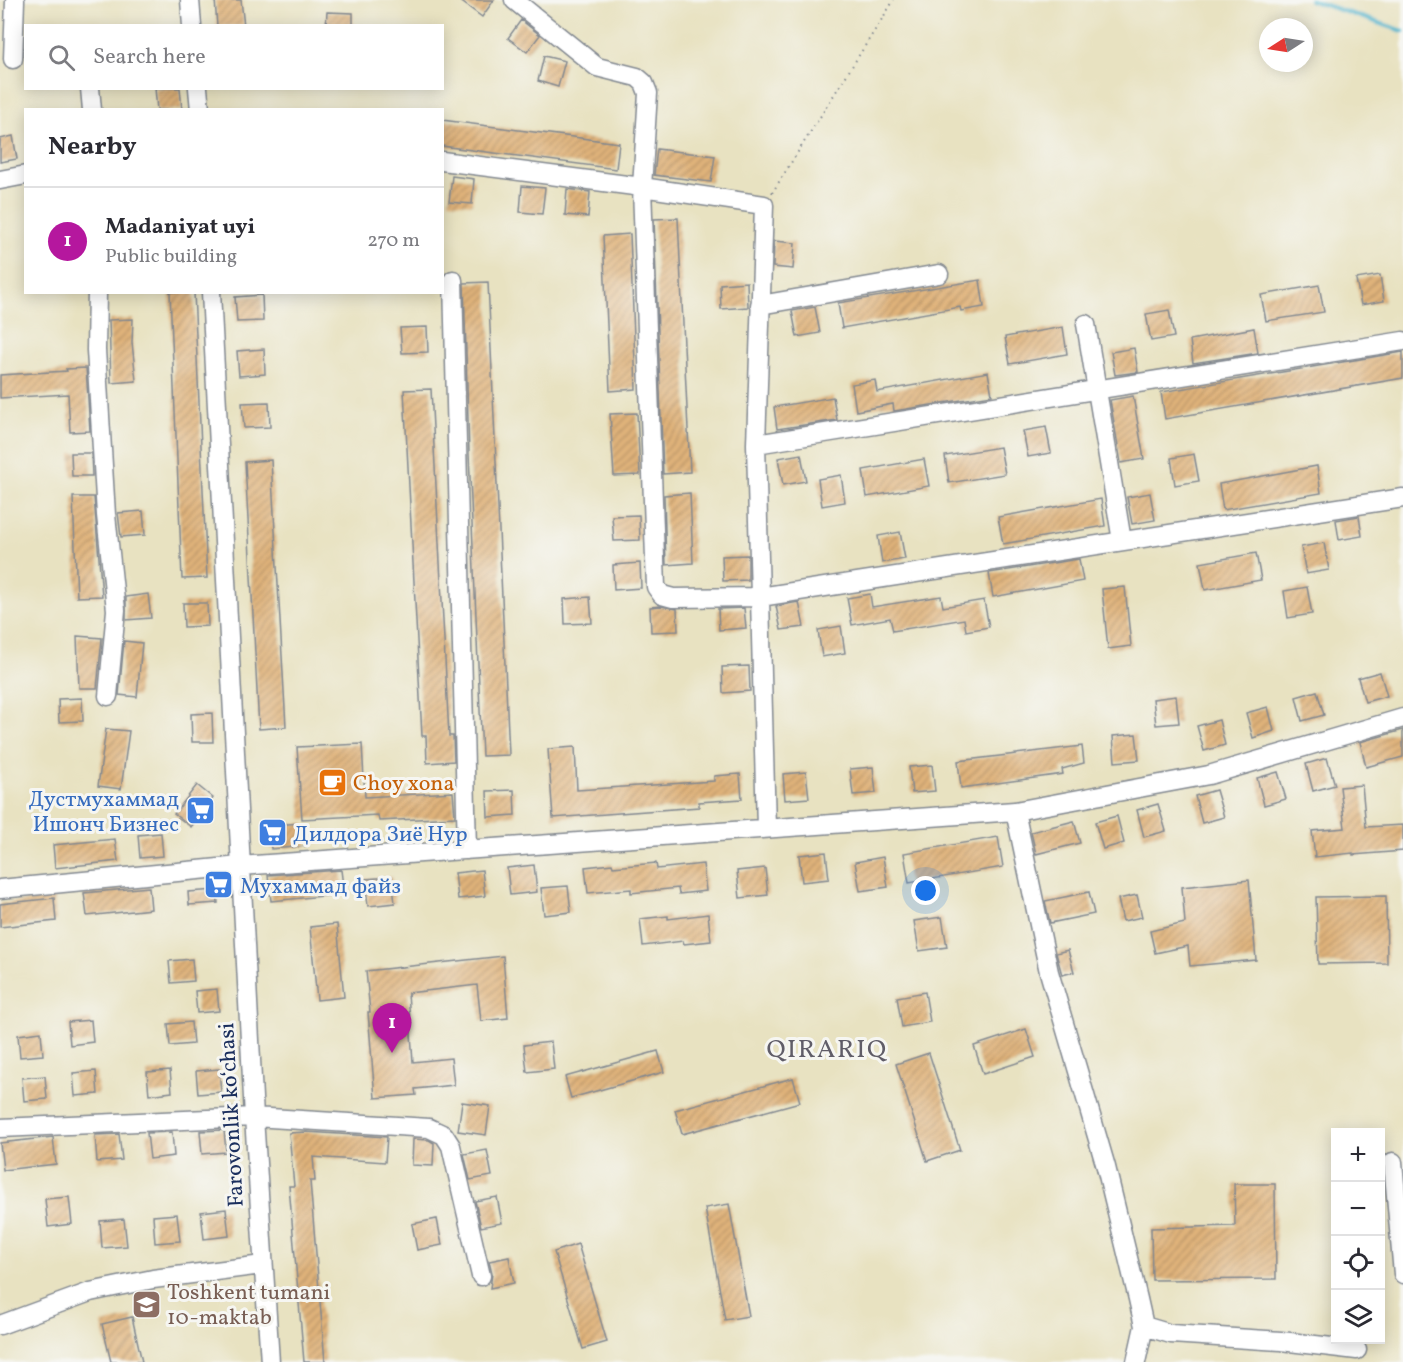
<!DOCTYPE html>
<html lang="en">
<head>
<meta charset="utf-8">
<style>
  body { margin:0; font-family:Vollkorn,serif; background:#f2f2f3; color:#2b2b33 }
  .controls { position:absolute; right:18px; bottom:18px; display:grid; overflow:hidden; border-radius:0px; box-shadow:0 3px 15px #0003 }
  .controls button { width:54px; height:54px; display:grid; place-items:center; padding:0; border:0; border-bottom:2px solid #e1e1e2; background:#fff; color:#2b2b33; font:30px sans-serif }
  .compass { position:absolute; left:1259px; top:18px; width:54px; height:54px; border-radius:50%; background:#fff; box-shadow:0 3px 15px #0003; rotate:258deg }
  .you { position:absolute; left:926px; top:891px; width:21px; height:21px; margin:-15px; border:4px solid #fff; border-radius:50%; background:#1a73e8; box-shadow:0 0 0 9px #1a73e833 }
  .badge { display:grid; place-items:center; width:39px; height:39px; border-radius:50%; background:#b5179e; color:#fff; font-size:20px; font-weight:700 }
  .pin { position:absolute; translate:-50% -50px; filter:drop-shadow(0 2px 3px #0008) }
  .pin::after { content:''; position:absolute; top:32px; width:21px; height:18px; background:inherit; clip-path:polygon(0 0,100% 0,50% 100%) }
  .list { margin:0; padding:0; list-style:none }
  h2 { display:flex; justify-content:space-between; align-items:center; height:78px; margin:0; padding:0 24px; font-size:26px }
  h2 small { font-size:20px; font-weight:400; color:#7c7c81 }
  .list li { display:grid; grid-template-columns:39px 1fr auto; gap:18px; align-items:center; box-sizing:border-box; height:108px; padding:0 24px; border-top:2px solid #e1e1e2 }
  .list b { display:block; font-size:22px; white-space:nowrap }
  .list p { margin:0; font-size:20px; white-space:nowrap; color:#7c7c81 }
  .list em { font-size:20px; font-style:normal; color:#7c7c81 }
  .icon { flex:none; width:33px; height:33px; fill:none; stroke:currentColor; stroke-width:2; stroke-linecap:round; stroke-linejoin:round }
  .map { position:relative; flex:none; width:1403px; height:1362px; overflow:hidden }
  .search { position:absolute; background:#fff; box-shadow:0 3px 15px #0003; left:24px; top:24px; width:420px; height:66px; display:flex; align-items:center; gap:15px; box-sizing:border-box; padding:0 21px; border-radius:0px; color:#7c7c81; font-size:22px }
  .panel { position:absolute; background:#fff; box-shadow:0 3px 15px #0003; left:24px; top:108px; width:420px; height:186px; border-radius:0px }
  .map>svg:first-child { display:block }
</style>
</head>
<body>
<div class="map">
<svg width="1403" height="1362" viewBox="0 0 1403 1362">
  <defs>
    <pattern id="building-hatch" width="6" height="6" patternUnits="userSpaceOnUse" patternTransform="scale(1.5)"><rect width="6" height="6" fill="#e0b37a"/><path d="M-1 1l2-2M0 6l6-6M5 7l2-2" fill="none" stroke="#b59267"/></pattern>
  </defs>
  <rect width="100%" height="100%" fill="#f6f6f2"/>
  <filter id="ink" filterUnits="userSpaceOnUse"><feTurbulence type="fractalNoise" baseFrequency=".0167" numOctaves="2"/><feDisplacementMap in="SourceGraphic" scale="12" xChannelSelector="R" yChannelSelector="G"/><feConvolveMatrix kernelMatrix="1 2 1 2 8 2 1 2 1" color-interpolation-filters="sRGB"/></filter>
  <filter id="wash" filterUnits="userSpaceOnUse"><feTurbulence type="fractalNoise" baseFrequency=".008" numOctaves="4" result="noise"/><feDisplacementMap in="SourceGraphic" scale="24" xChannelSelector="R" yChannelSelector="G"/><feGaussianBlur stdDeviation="1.35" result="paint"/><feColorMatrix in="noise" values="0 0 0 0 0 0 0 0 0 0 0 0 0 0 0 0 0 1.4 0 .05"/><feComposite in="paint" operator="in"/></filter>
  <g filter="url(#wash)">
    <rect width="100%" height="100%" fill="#e8e2c1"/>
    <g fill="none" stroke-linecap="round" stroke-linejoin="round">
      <path stroke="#50b5cf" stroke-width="4" d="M1310,0l93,31"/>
    </g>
    <g id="blocks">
      <path fill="url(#building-hatch)" d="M215,0h26l3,26h-27z
        M459,0h35l-12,17z
        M327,12l26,1v13h-27z
        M521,20l19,15 -13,17 -19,-14z
        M544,56l21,5 -7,26 -20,-6z
        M155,88h25l2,22h-25z
        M442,120l177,23 -3,26 -174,-23z
        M13,136l4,23 -17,3v-23z
        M657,149l58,7 -4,26 -57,-7z
        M452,176l22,3 -2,25 -23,-2z
        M522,186l23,2 -3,26 -22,-2z
        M567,189l23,3 -2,25 -23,-2z
        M678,218l12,254 -27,2 -9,-255z
        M630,234l6,155 -26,2 -7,-155z
        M774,241l21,2 -2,26 -20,-2z
        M1380,275l4,26 -23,4 -5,-26z
        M980,280l4,27 -23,4 -1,-4 -118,21 -4,-25z
        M488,282l21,473 -27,1 -13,-302 -5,-171z
        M747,282l1,25 -27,2 -1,-25z
        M1319,285l5,27 -58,9 -5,-26z
        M170,292h24l13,286 -25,1z
        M262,295l1,26 -26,1 -2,-25z
        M815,307l5,26 -23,4 -5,-26z
        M1169,310l5,27 -23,4 -5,-27z
        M133,319l-1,23 4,39 -25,2 -2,-63z
        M427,327l1,25 -26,1 -2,-25z
        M1063,327l4,27 -57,10 -5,-27z
        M1254,328l4,25 -65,10 -3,-23z
        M1134,348l4,24 -23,3 -4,-23z
        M264,349l1,25 -26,2 -2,-25z
        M1403,352v26l-238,41 -4,-27z
        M86,368l4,63 -20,1 -2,-38 -68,4v-23l67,-4 -1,-2z
        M988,372l4,23 -98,16 -1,-7 -37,7 -4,-27 23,-4 2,12z
        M431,389l18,347h4l1,25 -27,2 -1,-27h-4l-18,-346z
        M1133,396l11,63 -23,4 -11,-63z
        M833,397l4,23 -60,9 -3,-22z
        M269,402l1,25 -26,1 -2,-25z
        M637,413l3,62 -26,1 -4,-62z
        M1046,427l5,26 -23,4 -5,-26z
        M1000,447l5,27 -56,9 -4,-27z
        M71,453h20l1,23h-20z
        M801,454l5,27 -23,4 -5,-27z
        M1194,454l5,27 -24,4 -4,-27z
        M924,459l5,27 -62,11 -4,-27z
        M271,460l15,267 -27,2 -14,-267z
        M1317,466l4,27 -98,17 -4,-26z
        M841,475l4,27 -23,4 -4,-27z
        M690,493l3,70 -27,2 -2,-70z
        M1150,493l5,27 -23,4 -5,-27z
        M73,497h21l8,99 -25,1z
        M1101,499l4,27 -102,18 -5,-27z
        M143,511l2,24 -24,2 -3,-24z
        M639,515l1,25 -26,1 -2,-25z
        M1359,516l3,20 -23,4 -3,-20z
        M900,532l5,27 -23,4 -4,-27z
        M1324,543l5,27 -23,4 -5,-27z
        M1256,553l5,27 -56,10 -5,-27z
        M748,555v25l-25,1 -1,-25z
        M1079,559l4,22 -90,16 -4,-24z
        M640,563l1,25 -27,2 -1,-25z
        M1125,587l6,59 -23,3 -6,-60z
        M1307,587l5,27 -24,4 -4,-27z
        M148,594l3,24 -25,2v-23z
        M870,594l2,13 69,-11 2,11 41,-7 5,27 -23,4 -2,-12 -71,12 -3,-13 -38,7 -5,-27z
        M590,597l2,26 -27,1 -1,-25z
        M799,602l5,25 -23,3 -5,-24z
        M183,603h24l1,23 -24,1z
        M661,606l16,3 1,22 -27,1 -1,-25z
        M744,608l2,20 -27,2 -1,-21z
        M841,626l4,27 -23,4 -4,-27z
        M77,636l25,2 -5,50h-18z
        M124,641l18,2 -5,54 -18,-2z
        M749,666l1,25 -27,2 -1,-26z
        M1380,672l7,24 -22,6 -7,-24z
        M1317,691l7,24 -22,6 -6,-24z
        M1176,696l3,27 -23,2 -3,-26z
        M82,698l1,23 -24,1 -1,-23z
        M1268,707l6,24 -21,7 -7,-25z
        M212,713l1,29h-21l-1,-28z
        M1219,720l6,25 -21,6 -7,-25z
        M106,729l23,2 -8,58 -23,-3z
        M1403,730v27l-37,10 -6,-25z
        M1136,734l3,26 -24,2 -2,-26z
        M362,744l3,53 88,-5 2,25 -76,4 -1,-6 -76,4 -5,-72z
        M1082,746l2,17 -22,6 1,5 -102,14 -3,-27z
        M575,747l2,43 137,-9v-5l26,-2 2,25 -43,3v5l-146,11 -5,-69z
        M1327,758l8,27 -22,6 -7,-27z
        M932,765l3,26 -23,2 -3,-26z
        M873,767l3,26 -23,2 -3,-26z
        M806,772l3,26 -24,2 -2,-26z
        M1278,772l8,27 -22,6 -7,-27z
        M197,785l16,13 -22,29 -17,-13z
        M1362,785l4,42 37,-2v26l-50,4v-2l-38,4 -3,-26 33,-3 -5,-41z
        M514,790l1,25 -27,2 -1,-26z
        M1216,790l8,27 -22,6 -7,-27z
        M1158,804l8,27 -22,6 -7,-27z
        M1117,816l7,27 -21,6 -8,-27z
        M1074,821l6,22 -44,11 -5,-22z
        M305,823l2,23 -36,3 -2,-24z
        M161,833l2,23 -23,2 -2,-23z
        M998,837l5,30 -94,16 -5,-30z
        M115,839l3,22 -63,7 -2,-23z
        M826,852l3,27 -27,3 -3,-27z
        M883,857l5,30 -28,4 -5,-29z
        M656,863l1,6 46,-5 3,27 -27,3 -1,-6 -47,5v-4l-43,4 -3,-26 27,-3 1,3z
        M534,865l3,27 -27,3 -3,-27z
        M765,868l3,27 -28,3 -3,-27z
        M341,870l3,24 -73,7 -3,-26z
        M482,870l3,26 -27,3 -3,-26z
        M392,877l3,26 -27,3 -3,-27z
        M1249,880l7,80 -66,6 -2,-20 -33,7 -5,-22 35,-8 -3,-36z
        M568,886l3,26 -27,3 -3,-27z
        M149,887l2,22 -64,7 -3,-23z
        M217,890l1,13 -29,2 -1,-13z
        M1089,892l5,22 -44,9 -5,-22z
        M1137,895l5,22 -19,4 -5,-22z
        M1386,896l1,67 -69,1 -2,-67z
        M54,898l2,23 -56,6v-23z
        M708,914l3,27 -27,3 -1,-3 -40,5 -3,-27 28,-3v3z
        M942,917l5,30 -28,4 -5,-30z
        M337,924l7,73 -27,3 -7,-73z
        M1068,950l6,22 -12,3 -6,-22z
        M503,956l5,62 -27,3 -4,-36 -69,8 5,69 38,-4 3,27 -39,4 1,6 -41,3 -7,-86h2l-4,-41z
        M192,959l2,22 -23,2 -2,-22z
        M217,989l2,22 -22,2 -2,-22z
        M925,992l5,30 -28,5 -5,-30z
        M91,1020l2,22 -23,3 -2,-23z
        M191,1022l2,22 -23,2 -2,-22z
        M1026,1029l9,28 -52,17 -9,-28z
        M41,1032l2,23 -23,2 -2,-22z
        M551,1042l3,27 -27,3 -3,-27z
        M658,1051l6,21 -93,26 -6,-21z
        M929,1053l31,97 -33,11 -31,-97z
        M219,1069l2,23 -23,2 -2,-23z
        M170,1070l2,22 -23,3 -2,-23z
        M96,1071l2,23 -23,2 -2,-23z
        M45,1076l2,23 -23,2 -2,-23z
        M793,1078l7,24 -118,32 -7,-24z
        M462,1102l28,4 -4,29 -28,-4z
        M224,1130l2,22 -24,2 -2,-23z
        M172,1132l2,24 -24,3 -3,-26z
        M306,1132l81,5 -2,25 -72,-5 2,24h-5l15,181h-21l-15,-176h5l-5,-53z
        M119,1134l3,26 -25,2 -2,-27z
        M53,1137l3,27 -53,6 -3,-27z
        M413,1139l16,1 5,3 -1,23 -21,-1z
        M487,1150l5,26 -22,4 -6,-26z
        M1234,1184h41l1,95 -124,1 -1,-52 84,-2z
        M69,1197l3,27 -24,3 -3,-28z
        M497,1197l5,26 -21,4 -6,-26z
        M729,1204l20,112 -24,4 -20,-112z
        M226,1209l3,27 -25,3 -3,-27z
        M177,1214l3,27 -25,2 -2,-27z
        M124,1219l3,27 -25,2 -2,-27z
        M437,1219l5,26 -25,5 -5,-26z
        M578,1244l29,98 -24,7 -29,-97z
        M509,1257l5,26 -24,5 2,-14 -3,-13z
        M132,1317l10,45h-31l-9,-38z"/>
    </g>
  </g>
  <g filter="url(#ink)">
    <use href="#blocks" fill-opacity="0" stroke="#828890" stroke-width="1.5"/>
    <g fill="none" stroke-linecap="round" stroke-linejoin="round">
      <defs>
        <path id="minor" d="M190,0l2,26
          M514,0l83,67 40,10 7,6 4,10 -6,94 14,400 6,8 11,3 87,-1 643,-99
          M13,59l2,-59
          M90,88l2,22
          M198,88l2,22
          M442,161l200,26 122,18 -8,239 10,384
          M0,180l26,-5
          M453,280l14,570
          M97,292l-1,58 10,165 10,95 -8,86
          M211,292l43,825 16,245
          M760,305l179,-31
          M1086,324l36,217
          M756,444l647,-103
          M1015,811l34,161 57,195 32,132 6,27 -8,36
          M0,889l240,-23 775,-55 194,-36 194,-57
          M0,1128l254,-11 175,11 15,7 7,11 30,130
          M1393,1162l10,112
          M0,1325l90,-33 63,-13 110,-14
          M1144,1326l27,8 110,7 76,9"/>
      </defs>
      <use href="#minor" stroke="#828890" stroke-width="21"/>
      <path stroke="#828890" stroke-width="2" stroke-dasharray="1.5 4.5" stroke-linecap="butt" d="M772,193l122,-193"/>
      <use href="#minor" stroke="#fff" stroke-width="18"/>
    </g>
  </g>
  <defs>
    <symbol id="cafe-square" viewBox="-11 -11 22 22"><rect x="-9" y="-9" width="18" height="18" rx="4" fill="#e8710a" stroke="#f6f6f2"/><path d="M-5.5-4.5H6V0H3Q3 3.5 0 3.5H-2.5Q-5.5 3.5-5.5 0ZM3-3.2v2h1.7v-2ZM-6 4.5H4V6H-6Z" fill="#fff"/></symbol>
    <symbol id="supermarket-square" viewBox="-11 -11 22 22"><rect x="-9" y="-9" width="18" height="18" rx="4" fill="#3f7fe0" stroke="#f6f6f2"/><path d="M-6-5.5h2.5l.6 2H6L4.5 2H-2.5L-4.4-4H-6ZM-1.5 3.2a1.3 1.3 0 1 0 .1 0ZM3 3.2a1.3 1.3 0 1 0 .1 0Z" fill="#fff"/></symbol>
    <symbol id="school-square" viewBox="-11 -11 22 22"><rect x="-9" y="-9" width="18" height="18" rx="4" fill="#8d6e63" stroke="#f6f6f2"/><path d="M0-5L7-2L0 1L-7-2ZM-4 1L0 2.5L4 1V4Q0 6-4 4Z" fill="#fff"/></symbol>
  </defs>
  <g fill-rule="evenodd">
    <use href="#cafe-square" x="316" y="766" width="33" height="33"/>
    <use href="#supermarket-square" x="184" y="794" width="33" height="33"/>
    <use href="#supermarket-square" x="256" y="816" width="33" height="33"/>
    <use href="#supermarket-square" x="202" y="868" width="33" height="33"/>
    <use href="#school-square" x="130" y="1288" width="33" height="33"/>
  </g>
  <g text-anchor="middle" stroke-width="6" stroke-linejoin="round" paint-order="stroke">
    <g font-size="22" fill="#c56008" stroke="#f6f6f2" text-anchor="start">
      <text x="353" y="790">Choy xona</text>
    </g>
    <g font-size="22" fill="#366cbe" stroke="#f6f6f2" text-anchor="start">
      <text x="179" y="806" text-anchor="end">Дустмухаммад<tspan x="179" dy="25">Ишонч Бизнес</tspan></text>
      <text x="293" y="841">Дилдора Зиё Нур</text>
      <text x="240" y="893">Мухаммад файз</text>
    </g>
    <g font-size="22" fill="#1b2f5e" stroke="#f6f6f2">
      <text transform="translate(230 1115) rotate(-93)" y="8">Farovonlik koʻchasi</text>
    </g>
    <g font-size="22" fill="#785e54" stroke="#f6f6f2" text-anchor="start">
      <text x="167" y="1299">Toshkent tumani<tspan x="167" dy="25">10-maktab</tspan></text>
    </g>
    <g font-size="26" letter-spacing="1.5" fill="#605d68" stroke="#f6f6f2">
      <text x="827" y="1057">QIRARIQ</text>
    </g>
  </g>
</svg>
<div class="controls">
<button>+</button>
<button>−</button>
<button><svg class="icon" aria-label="locate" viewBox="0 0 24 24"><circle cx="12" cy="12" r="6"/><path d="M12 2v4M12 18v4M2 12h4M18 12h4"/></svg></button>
<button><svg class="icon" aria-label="layers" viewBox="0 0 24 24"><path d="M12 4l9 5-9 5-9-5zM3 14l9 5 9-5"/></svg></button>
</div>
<svg class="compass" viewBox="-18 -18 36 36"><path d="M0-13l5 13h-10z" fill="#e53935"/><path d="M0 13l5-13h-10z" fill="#7c7c81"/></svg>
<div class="you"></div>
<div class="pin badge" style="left:392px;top:1053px">1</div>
<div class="search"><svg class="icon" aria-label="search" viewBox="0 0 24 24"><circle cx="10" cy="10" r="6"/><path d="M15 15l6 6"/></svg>Search here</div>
<section class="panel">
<h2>Nearby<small></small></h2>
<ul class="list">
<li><span class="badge">1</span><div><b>Madaniyat uyi</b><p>Public building</p></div><em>270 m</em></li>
</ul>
</section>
</div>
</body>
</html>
